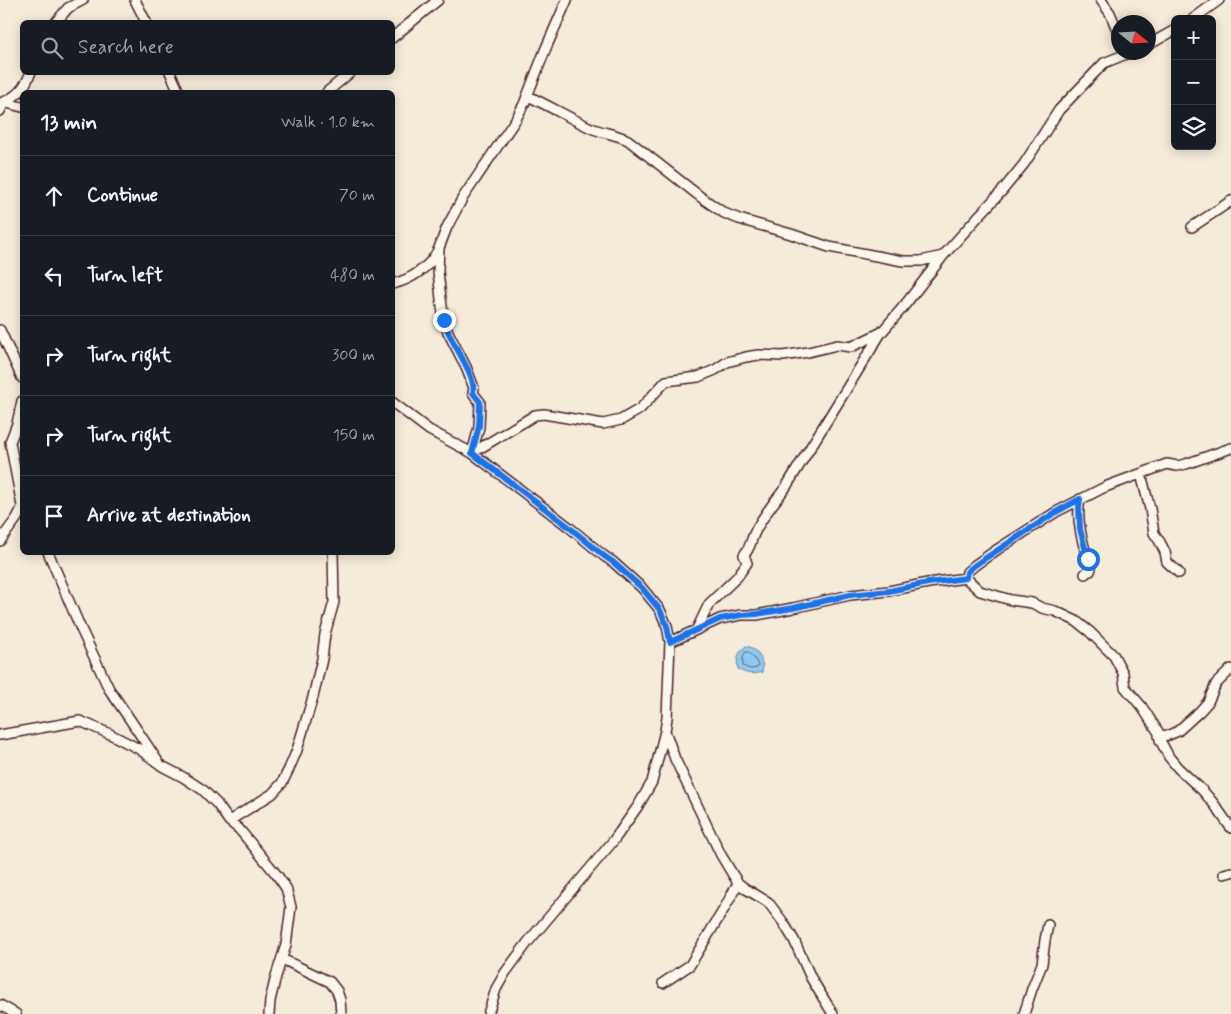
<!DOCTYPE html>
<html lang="en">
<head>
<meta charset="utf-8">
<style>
  body { margin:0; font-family:Mynerve,sans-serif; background:#242831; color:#f1f3f6 }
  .controls { position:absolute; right:15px; top:15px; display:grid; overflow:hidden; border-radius:8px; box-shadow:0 2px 12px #0003 }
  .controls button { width:45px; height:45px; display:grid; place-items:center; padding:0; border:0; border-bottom:1px solid #363941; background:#171b24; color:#f1f3f6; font:25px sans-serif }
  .compass { position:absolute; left:1111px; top:15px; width:45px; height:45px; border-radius:50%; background:#171b24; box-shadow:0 2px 12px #0003; rotate:108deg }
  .stop { position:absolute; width:15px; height:15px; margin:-11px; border:4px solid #1a73e8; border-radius:50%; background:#fff }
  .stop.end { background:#1a73e8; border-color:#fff; box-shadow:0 1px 5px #0008 }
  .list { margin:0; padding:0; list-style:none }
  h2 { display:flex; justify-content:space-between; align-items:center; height:65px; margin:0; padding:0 20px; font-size:21px }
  h2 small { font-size:16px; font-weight:400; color:#9ea1a6 }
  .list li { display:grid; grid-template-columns:32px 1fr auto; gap:15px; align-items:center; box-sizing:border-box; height:80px; padding:0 20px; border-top:1px solid #363941 }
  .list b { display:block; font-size:19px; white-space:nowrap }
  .list em { font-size:16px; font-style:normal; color:#9ea1a6 }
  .icon { flex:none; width:28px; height:28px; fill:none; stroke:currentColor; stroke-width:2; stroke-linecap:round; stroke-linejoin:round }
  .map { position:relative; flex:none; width:1231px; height:1014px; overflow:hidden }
  .search { position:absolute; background:#171b24; box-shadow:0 2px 12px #0003; left:20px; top:20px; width:375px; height:55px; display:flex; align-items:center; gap:12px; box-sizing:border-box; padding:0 18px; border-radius:8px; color:#9ea1a6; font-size:19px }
  .panel { position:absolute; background:#171b24; box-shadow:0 2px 12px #0003; left:20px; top:90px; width:375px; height:465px; border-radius:8px }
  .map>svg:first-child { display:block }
</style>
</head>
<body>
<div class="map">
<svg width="1231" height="1014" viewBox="0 0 1231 1014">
  <rect width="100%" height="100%" fill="#f4ebd9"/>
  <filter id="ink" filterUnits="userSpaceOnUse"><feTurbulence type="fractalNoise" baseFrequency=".02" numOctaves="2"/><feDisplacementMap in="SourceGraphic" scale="10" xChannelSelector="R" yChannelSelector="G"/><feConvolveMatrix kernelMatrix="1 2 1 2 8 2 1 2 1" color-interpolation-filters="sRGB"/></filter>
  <g filter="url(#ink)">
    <path fill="#8ecaee" stroke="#7386a0" d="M746,646c11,1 19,16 16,26 -9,3 -17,2 -24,-3 -2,-10 0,-17 8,-23z"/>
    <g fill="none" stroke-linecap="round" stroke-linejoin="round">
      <path stroke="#656379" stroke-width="1" d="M746,652h2c4,3 9,9 10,14l-1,2 -7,1 -7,-3v-9z"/>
      <defs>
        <path id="minor" d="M135,0l11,22
          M1101,0l9,13 8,19
          M1193,19l26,-19
          M56,22l12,-14 15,-8
          M392,38l46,-38
          M1148,45l27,-15
          M170,72l9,20
          M327,92l24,-20
          M528,96c21,10 42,22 63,32 12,5 25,6 37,12l74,58 22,15 15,6 52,15 38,13 74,14h18l22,-5
          M3,102l19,5
          M0,111l4,-9c15,-7 21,-15 27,-30
          M1192,227l39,-26
          M392,284c19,-4 38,-17 46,-34
          M0,330l22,48
          M22,401l-5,23 -7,18 12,64
          M392,402l37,28 43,23 97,74 35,29 9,6 29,26 18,22 7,16 3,16 -3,76 -2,13 -13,51 -14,24 -24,34 -86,102 -23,31 -9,16 -8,25
          M472,453l7,-26 1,-25 -7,-9 1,-5 -8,-21 -18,-35 -4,-12 -3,-21 -3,-28 1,-23 8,-21 15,-28 54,-80 8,-15 22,-56 21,-48
          M472,453l63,-38 9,-1 59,10 18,-4 19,-11 26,-28 32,-4 17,-7 12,-8 19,-5 12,-2 25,1 25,-4 29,-7 14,2 29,-14
          M1141,474l9,35 4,24 6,9 5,10 2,10 12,11
          M1080,499c-4,20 2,42 8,61 1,3 3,5 3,8l-1,3h-2l-3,3
          M0,541l17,-23 5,-10
          M48,552l33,77 28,60 22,32 26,39
          M966,578l14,13 31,9 21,3 10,5 13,3 21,10 14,11 24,24 9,17 2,14 17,20 17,26 1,7 9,17 9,11 25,23 11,13 17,24
          M697,629l12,-25 28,-27 10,-14 -3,-8c7,-8 6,-12 10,-21 7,-16 21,-33 32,-47l95,-154 23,-27 39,-50 33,-37 26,-28 22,-27 35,-54 45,-47 27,-11
          M670,642l50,-23 21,-4h16l36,-7 57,-13 39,-4 39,-8 38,-5 1,-6 8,-7 23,-16 58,-37 49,-25 62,-23 10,2 9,-2 45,-16
          M665,731l10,28 46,96 12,20 5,8 8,6 22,13 15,20 11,18 17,38 22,36
          M0,735l80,-14 30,13 29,15 23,17 21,11 20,13 14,14 12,17 10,8 38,46 9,13 5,19 -5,38 -10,31 -6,25 -1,13
          M1159,736l10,-1 9,-4 22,-20 8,-9 8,-18 15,-15
          M229,821l43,-27 10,-11 7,-14 8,-19 16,-53 9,-38 3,-25 9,-32 -1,-50
          M1224,874l7,-2
          M282,959l48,23 7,9 3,9 1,14
          M663,983l27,-18 34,-56 14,-26
          M0,1005l16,9
          M1024,1014l8,-25 10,-25 3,-24 3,-15"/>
      </defs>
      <use href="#minor" stroke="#4a1f2b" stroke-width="12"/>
      <use href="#minor" stroke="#fbf7ec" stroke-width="9"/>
    </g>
  </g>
  <g fill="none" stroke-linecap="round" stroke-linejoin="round" filter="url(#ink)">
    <path stroke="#1a73e8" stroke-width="6" d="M444,320c2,4 3,8 4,11 6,16 29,46 25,62l7,9 -1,24 -7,27 97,74 35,29 9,6 29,26 18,22 7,16 3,16 50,-23 21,-4 16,-1 36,-6 57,-13 39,-4 39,-8 38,-5 1,-6 8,-7 81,-53 24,-13 -1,9 1,21 8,30"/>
  </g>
</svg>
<div class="controls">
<button>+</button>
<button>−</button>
<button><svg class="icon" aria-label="layers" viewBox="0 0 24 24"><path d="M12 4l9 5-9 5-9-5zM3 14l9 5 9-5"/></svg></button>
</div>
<svg class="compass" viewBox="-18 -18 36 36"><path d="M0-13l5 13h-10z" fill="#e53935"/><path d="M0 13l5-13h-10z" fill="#9ea1a6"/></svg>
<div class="stop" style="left:1088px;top:559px"></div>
<div class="stop end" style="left:444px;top:320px"></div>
<div class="search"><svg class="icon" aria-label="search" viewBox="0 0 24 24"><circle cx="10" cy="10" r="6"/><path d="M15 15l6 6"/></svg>Search here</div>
<section class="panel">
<h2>13 min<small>Walk · 1.0 km</small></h2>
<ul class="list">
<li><svg class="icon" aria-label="ahead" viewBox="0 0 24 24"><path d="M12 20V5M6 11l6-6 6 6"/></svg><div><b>Continue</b></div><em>70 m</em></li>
<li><svg class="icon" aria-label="left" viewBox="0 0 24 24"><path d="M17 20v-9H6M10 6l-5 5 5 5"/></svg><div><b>Turn left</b></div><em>480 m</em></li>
<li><svg class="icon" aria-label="right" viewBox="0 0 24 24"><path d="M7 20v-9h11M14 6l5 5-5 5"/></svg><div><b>Turn right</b></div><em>300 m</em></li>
<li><svg class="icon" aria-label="right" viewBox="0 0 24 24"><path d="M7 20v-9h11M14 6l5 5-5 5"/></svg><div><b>Turn right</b></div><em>150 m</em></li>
<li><svg class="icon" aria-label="arrive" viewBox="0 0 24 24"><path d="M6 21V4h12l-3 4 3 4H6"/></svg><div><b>Arrive at destination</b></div></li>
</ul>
</section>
</div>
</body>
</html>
